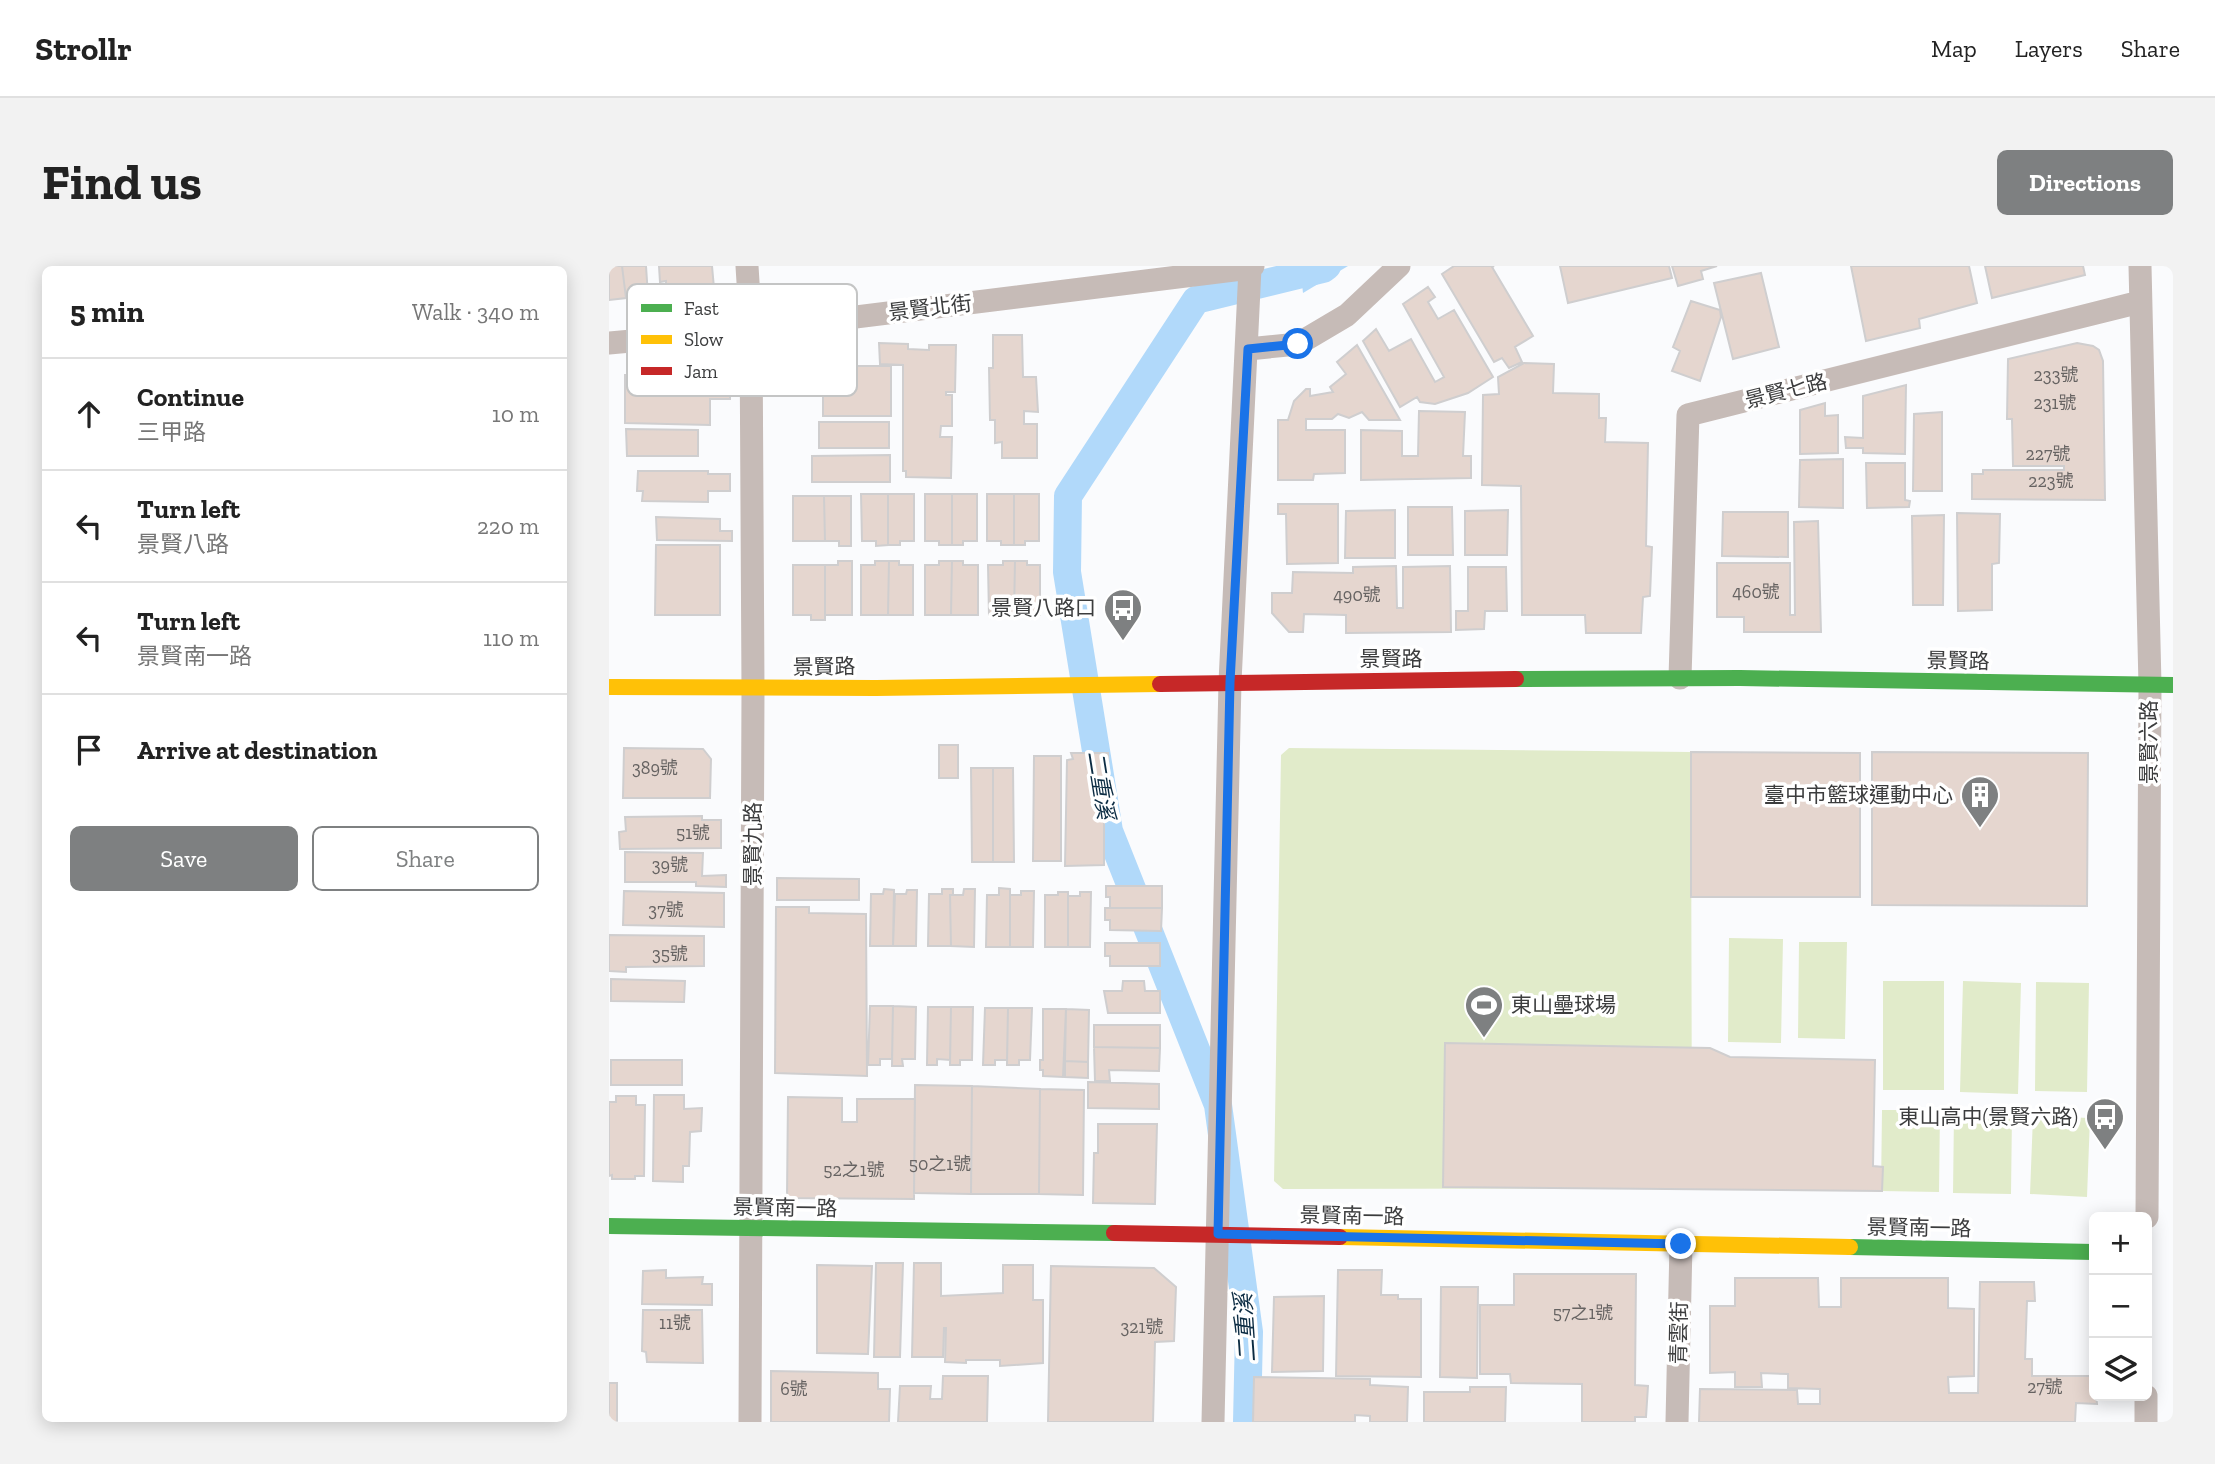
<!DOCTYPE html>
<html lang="en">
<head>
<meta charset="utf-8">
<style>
  body { margin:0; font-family:"Zilla Slab","Noto Sans TC",serif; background:#f2f2f2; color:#222 }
  .controls { position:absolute; right:21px; bottom:21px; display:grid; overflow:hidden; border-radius:10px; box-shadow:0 4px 18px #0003 }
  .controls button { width:63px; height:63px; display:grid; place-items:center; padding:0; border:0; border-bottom:2px solid #e0e0e0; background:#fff; color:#222; font:35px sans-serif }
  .stop { position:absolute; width:21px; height:21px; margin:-16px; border:5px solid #1a73e8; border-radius:50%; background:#fff }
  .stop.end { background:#1a73e8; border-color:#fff; box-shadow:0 2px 7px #0008 }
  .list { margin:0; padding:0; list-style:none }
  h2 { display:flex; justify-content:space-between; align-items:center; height:91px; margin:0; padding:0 28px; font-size:30px }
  h2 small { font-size:23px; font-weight:400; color:#767676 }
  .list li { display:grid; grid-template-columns:46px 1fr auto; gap:21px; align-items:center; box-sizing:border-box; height:112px; padding:0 28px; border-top:2px solid #e0e0e0 }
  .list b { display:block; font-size:26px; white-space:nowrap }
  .list p { margin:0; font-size:23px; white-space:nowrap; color:#767676 }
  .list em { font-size:23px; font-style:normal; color:#767676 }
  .actions { display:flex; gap:14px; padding:21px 28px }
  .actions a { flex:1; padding:16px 0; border:2px solid #7e8081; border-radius:10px; text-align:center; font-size:24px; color:#7e8081 }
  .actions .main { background:#7e8081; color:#fff }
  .icon { flex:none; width:38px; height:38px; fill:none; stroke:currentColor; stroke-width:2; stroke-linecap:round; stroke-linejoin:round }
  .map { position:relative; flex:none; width:1564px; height:1156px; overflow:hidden; border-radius:10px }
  header { display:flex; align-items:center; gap:42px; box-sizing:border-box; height:98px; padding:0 35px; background:#fff; border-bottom:2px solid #e0e0e0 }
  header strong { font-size:33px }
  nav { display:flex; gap:38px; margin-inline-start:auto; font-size:24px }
  .intro { display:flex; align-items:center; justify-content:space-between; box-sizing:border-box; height:168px; padding:0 42px }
  h1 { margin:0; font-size:49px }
  .button { padding:18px 32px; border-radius:10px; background:#7e8081; color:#fff; font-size:24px; font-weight:700 }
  main { display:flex; gap:42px; padding:0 42px }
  aside { flex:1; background:#fff; border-radius:10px; box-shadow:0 4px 18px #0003 }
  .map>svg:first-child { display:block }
</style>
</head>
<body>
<header>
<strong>Strollr</strong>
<nav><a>Map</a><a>Layers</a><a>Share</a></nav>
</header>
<div class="intro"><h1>Find us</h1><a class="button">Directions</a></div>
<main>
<aside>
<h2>5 min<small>Walk · 340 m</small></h2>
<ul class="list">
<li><svg class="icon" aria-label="ahead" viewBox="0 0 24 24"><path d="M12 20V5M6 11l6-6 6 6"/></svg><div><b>Continue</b><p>三甲路</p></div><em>10 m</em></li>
<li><svg class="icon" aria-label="left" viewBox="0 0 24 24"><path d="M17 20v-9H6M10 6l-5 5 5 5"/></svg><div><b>Turn left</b><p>景賢八路</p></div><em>220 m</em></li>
<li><svg class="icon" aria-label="left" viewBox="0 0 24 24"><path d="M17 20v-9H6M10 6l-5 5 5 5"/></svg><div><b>Turn left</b><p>景賢南一路</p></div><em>110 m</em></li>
<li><svg class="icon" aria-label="arrive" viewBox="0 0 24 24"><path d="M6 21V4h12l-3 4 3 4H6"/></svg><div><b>Arrive at destination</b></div></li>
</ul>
<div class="actions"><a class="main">Save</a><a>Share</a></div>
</aside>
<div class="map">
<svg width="1564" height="1156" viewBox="0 0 1564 1156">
  <rect width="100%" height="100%" fill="#fafbfd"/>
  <path fill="#e1ebca" d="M680,482l402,4 1,436 -409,1 -9,-8 7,-426z
    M1120,672l54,1 -2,104 -53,-1z
    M1190,676h48l-2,97 -47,-1z
    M1274,715h61v109h-61z
    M1354,715l58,2 -3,111 -58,-2z
    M1427,716l53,1 -2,109 -52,-1z
    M1273,844h58l-1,82 -58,-1z
    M1345,847l58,1 -1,80 -58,-1z
    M1424,850l57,2 -3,79 -57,-3z"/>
  <path fill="#b1d9fa" d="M691,0h48l-45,27z"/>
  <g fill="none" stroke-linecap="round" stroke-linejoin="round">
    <path stroke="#b1d9fa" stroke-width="28" d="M638,1156l2,-90 -31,-227 -109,-274 -42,-259 1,-76 128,-196 127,-31 4,-3"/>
  </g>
  <path fill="#e5d6cf" stroke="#cfcecf" stroke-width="2" d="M0,0h13l4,32 -17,2z
    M13,0h24l2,30 -22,2z
    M50,0h53l2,22 -48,5v-12l-6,1z
    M845,0h40l-2,1 41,69 -18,11 7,15 -13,6 -7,-10 -8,4 -52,-88z
    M951,0h109l3,12 -104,25z
    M1063,0h45l-16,5 2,8 -25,7z
    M1242,0h118l8,37 -58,16 1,9 -54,13z
    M1376,0h98l2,9 -93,23z
    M1152,7l18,74 -46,12 -19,-76z
    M819,21l7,10 -7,5 10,17 16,-9 39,67 -25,16 -33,11 -15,-2 -3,-5 -17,10 -37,-66 13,-12 13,22 22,-12 24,43 9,-5 -41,-73z
    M1082,35l29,9 1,7 -21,64 -28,-10 8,-20 -7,-4z
    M384,69h29l1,42h13l2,35 -14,-1v13h13v34h-35v-16l-7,1v-23h-5l-1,-52h4z
    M270,77l29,1v5l21,1v-5h27l-1,47h-9v3h6v31h-11l-1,11h12l-1,41 -45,-1v-6h-3v-106l-23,-1z
    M1468,77l16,3 6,4 4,11 2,139 -133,-1v-25h11v-4h81v-4h-51l-1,-47h-5l1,-60z
    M748,79l43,75h-31l-7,-8 -13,6 -11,-4 -6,5h-26v11h39v43l-31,1 -1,6h-35v-60h10l6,-19 12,-12h4v7l23,-4 -3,-5 16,-13 -9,-12z
    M109,92l12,12v29h-20v26l-85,-2v-48l80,1v-17z
    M915,97l30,1 -1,29 46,1v24h7l-1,24 43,1 -2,103 6,1 -2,49 -7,1 -2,36h-55l-1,-18h-63l-1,-129 -39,-1 1,-90 16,-1 -1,-17z
    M214,100h68v50h-68z
    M1297,119l-1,69 -42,-1v-5h-17l-1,-11 18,1v-42z
    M1216,137v13l13,-1v38l-38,1v-44z
    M810,145l46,1 -2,44h8v22l-110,2v-50l41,1v25h16z
    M1333,146v79h-29l1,-77z
    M210,156h70v26h-70z
    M17,163l72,1v26h-71z
    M281,189v27h-78v-26z
    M1234,193v49l-44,-1 1,-47z
    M1257,197h39v37l5,1 -1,6 -42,1z
    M29,205h70v3h22v17h-22v11l-66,-1 1,-10h-6z
    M252,228h27v51l-12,1v-5h-14z
    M279,228h26v47h-14v4h-12z
    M316,228h27v51h-13v-4h-14z
    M343,228h25v47h-14v4h-11z
    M378,228h27v51h-13v-4h-14z
    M405,228h25v47h-14v4h-11z
    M184,230h31l1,45h-32z
    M215,230h27v50h-12v-5h-14z
    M669,238h60v59l-51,1 -1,-50h-8z
    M799,241h44l1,48h-45z
    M786,244v48h-50l1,-47z
    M899,244l-1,45h-42v-44z
    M1114,246h65v45l-66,-1z
    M1348,247l43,1 -1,49 -7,1v46l-34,1z
    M1335,249l-1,90h-30l-1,-89z
    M47,251l64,2v12h12v10l-75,-1z
    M1209,255l3,111h-77v-15h-27v-54h73v52h5l-1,-93z
    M47,279h64v70h-65z
    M229,295h14v54h-27v-50h13z
    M266,295h14l-1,54h-27v-50h14z
    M280,295h10v4h14v50h-25z
    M330,295h13l-1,54h-26v-50h14z
    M343,295h11v4h15v50h-27z
    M394,295h12l-1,54h-25l-1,-50h15z
    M406,295h12v4h13v50h-26z
    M184,299h32v55h-14v-5h-18z
    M787,300l1,42h6v-41l47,-1 1,66 -105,1v-18l-42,-1 -1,18h-14l-17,-19v-20h20l1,-21 60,1v-6z
    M859,301h38l1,44h-22l-1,18 -28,1v-19h12z
    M330,479h19v33h-19z
    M15,482l79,1 8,10 -1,39h-87z
    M1082,486l169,1v144h-169z
    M1263,486l216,1 -1,153 -215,-1z
    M462,487h37l1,25h-5v87l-39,1 2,-106 6,-1z
    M425,490h27v105h-28z
    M362,502h22v94h-21z
    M384,502h20l1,94h-21z
    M93,550v4h19v28l-101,1 -1,-17 7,-1 -1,-14z
    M16,586l78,1 -1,23 24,-1v12l-30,-1v-4h-71z
    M168,612l82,1v21h-82z
    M497,620h56v22h-52v-11h-4z
    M390,622l11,1v58h-24l1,-52h12z
    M275,623l10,1 -1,56h-23l1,-52h12z
    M333,623h11v6h-3l1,51h-23l1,-52h13z
    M355,623h11l-1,58 -23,-1 -1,-51h13z
    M298,624h10l-1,56h-23l2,-52h11z
    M15,625l100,2v34l-101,-2z
    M412,625h13l-1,56h-23v-52h11z
    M449,626h10v55h-23v-52h13z
    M471,626h11l-1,55h-22v-51h12z
    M167,641h33v6l57,1 1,162 -92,-3z
    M496,642h57l-1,23 -51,-1v-10h-5z
    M0,669l95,1v30l-78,1v5l-17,-1z
    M496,677h55v23h-50v-10h-5z
    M2,713l74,2 -1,21 -73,-1z
    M514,715h21l1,10h15v22h-52l-4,-22h18z
    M261,740h23l-1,53h-12v6h-12z
    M284,740l23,1 -1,52h-13l1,7h-11z
    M319,741h23l-1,53 -13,-1v6h-10z
    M342,741h22l-1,53h-12v5h-10z
    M376,742h23l-1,52h-12v5h-12z
    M399,742h24l-2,52h-11v5h-12z
    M434,743h23l-3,68 -20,-1v-6h-3v-10h3z
    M457,743l23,1 -1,52 -23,-1z
    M485,759h66v23l-66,-1z
    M836,777l265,5 20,9 145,3 -2,106 10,1 -1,24 -439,-4z
    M485,781l66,1 -1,23 -50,-1 1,11h-15z
    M2,794h71v25h-71z
    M456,795l23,1v16l-23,-1z
    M479,816l71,2v25l-71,-1z
    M306,819l57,1 -1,108 -57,-1z
    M363,820l68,3 -1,105h-68z
    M431,823l44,1 -1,105 -44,-1z
    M45,829h30v14l18,-1 -1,23 -11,1 -1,34h-6v16l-30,-1z
    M7,830h20v9h9l-1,71h-9v3h-23v-4l-3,1v-74h7z
    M179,831l54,1v24h15v-23h58l-1,100 -127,-1z
    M489,858h59l-2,80 -62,-1 1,-50h4z
    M267,997h27l-3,94h-26z
    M305,997h27v33l62,-3v-28h30v35h10v63l-43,3v-6h-34v3l-21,-1 1,-34h-2l-1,29h-31z
    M208,999l55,1 -4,88 -51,-1z
    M442,1000l103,2 22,19 -2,54 -19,1 -2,80h-105z
    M57,1004v8l37,-1 -1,7h10v21l-70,-1 1,-33z
    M729,1004h44l-1,25h17v4h23v78l-85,-1z
    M905,1008h122l-1,111 13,1 -2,31h-11v5h-53v-38l-71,-1 -1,-9h-30v-69h34z
    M1126,1012h83l1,29h22v-29h107v30l26,1v67l-26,1 1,16h29l2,-111h54l1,19h-8l-2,58h7v17h62l3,28 -21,-1 -1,19h-376l1,-33 97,1 1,14h22v-15l-32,-1v-14l-27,-1 1,14h-27v-15l-25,1v-67h25z
    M832,1021h37l-1,91 -37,-1z
    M715,1030l-1,75 -51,1 2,-75z
    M34,1044h59l1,53 -56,-1 -1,-10 -4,-1z
    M162,1105l107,2v16h12l-1,33h-118z
    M334,1110h45l-1,46h-89l2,-36h31l-1,13h12z
    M645,1111l116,2v6l38,2 -1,35h-37v-6l-15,-1v7h-102z
    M0,1117h8v39h-8z
    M861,1121h36l-1,35h-81v-30h46z"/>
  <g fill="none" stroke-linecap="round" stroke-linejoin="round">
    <path stroke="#c6bbb7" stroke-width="23" d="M138,0l4,64 2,359 -3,733
      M1531,0l10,419 -3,532
      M0,77l142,-13 499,-62
      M639,83l50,-5 49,-29 52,-49
      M1071,412l8,-263 452,-113
      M604,1156l17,-740 20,-414 3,-2
      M1068,1156l4,-178
      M1537,1156v-26"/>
    <path stroke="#4caf50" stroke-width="16" d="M907,413l224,-1 433,7
      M0,960l505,7
      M1241,981l244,5"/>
    <path stroke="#ffc107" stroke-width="16" d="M0,421l267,1 284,-4
      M731,971l510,10"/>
    <path stroke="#c62828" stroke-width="16" d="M551,418l356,-5
      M505,967l226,4"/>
  </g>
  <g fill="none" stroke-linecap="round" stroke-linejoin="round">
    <path stroke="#1a73e8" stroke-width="9" d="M689,78l-50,5 -18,333 -12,552 463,10"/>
  </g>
  <defs>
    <symbol id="bus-pin" viewBox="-11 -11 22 30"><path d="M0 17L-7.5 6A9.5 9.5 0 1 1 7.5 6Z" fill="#7e8081" stroke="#fff"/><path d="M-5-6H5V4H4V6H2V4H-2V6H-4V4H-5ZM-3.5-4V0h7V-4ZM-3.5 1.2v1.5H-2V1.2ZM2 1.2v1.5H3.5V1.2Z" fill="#fff"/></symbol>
    <symbol id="building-pin" viewBox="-11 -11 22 30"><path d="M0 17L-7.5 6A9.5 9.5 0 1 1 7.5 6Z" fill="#7e8081" stroke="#fff"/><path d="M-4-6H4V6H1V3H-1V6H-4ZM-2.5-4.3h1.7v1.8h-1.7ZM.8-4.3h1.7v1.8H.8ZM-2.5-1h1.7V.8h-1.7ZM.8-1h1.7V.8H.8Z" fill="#fff"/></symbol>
    <symbol id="stadium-pin" viewBox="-11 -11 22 30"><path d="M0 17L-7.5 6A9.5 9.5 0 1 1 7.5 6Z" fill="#7e8081" stroke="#fff"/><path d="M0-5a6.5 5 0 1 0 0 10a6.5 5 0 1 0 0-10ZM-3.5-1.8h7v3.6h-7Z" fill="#fff"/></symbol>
  </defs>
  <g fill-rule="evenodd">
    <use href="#bus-pin" x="492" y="320" width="44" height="60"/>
    <use href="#building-pin" x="1349" y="507" width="44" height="60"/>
    <use href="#stadium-pin" x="853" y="717" width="44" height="60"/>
    <use href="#bus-pin" x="1474" y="829" width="44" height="60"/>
  </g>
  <g text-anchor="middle" stroke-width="7" stroke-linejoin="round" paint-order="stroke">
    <g font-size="18" fill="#666362">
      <text x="1447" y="115">233號</text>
      <text x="1446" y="143">231號</text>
      <text x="1439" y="194">227號</text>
      <text x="1442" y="221">223號</text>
      <text x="1147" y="332">460號</text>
      <text x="748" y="335">490號</text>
      <text x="46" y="508">389號</text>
      <text x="84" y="573">51號</text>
      <text x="61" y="605">39號</text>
      <text x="57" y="650">37號</text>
      <text x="61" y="694">35號</text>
      <text x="331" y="904">50之1號</text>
      <text x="245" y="910">52之1號</text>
      <text x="974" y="1053">57之1號</text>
      <text x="66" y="1063">11號</text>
      <text x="533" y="1067">321號</text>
      <text x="1436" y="1127">27號</text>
      <text x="185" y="1129">6號</text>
    </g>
    <g font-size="21" fill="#3c3d3e" stroke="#fff">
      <text transform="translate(321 42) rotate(-7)" y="7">景賢北街</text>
      <text transform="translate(1177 125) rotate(-14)" y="7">景賢七路</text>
      <text x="782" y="400">景賢路</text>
      <text transform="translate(1349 395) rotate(1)" y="7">景賢路</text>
      <text transform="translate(215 401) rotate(-1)" y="7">景賢路</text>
      <text transform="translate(1540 476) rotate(-90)" y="7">景賢六路</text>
      <text transform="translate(144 578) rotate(-90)" y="7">景賢九路</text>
      <text transform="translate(176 942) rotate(1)" y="7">景賢南一路</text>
      <text transform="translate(743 950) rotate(1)" y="7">景賢南一路</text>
      <text transform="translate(1310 962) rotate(1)" y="7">景賢南一路</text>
      <text transform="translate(1070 1067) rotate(-89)" y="7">青雲街</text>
    </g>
    <g font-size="21" fill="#3c3d3e" stroke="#fff" text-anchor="end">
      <text x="487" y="349">景賢八路口</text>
      <text x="1344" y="536">臺中市籃球運動中心</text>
      <text x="902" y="746" text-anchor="start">東山壘球場</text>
      <text x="1469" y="858">東山高中(景賢六路)</text>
    </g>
    <g font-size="23" font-style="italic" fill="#0c2c43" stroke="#fff">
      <text transform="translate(492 519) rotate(81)" y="8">二重溪</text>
      <text transform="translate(636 1062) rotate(-94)" y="8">二重溪</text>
    </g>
  </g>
  <rect x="18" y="18" width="230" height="112" rx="10" fill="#fff" stroke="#c4c5c5" stroke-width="2"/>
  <rect x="32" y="38" width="31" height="8" fill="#4caf50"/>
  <rect x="32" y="69" width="31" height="9" fill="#ffc107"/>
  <rect x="32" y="101" width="31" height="8" fill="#c62828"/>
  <g font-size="19" fill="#3c3d3e">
    <text x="75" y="49">Fast</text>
    <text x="75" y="80">Slow</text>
    <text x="75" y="112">Jam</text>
  </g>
</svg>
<div class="controls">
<button>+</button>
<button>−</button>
<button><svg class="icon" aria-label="layers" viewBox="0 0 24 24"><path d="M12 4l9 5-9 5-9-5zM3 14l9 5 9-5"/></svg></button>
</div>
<div class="stop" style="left:689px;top:78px"></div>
<div class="stop end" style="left:1072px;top:978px"></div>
</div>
</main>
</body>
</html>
